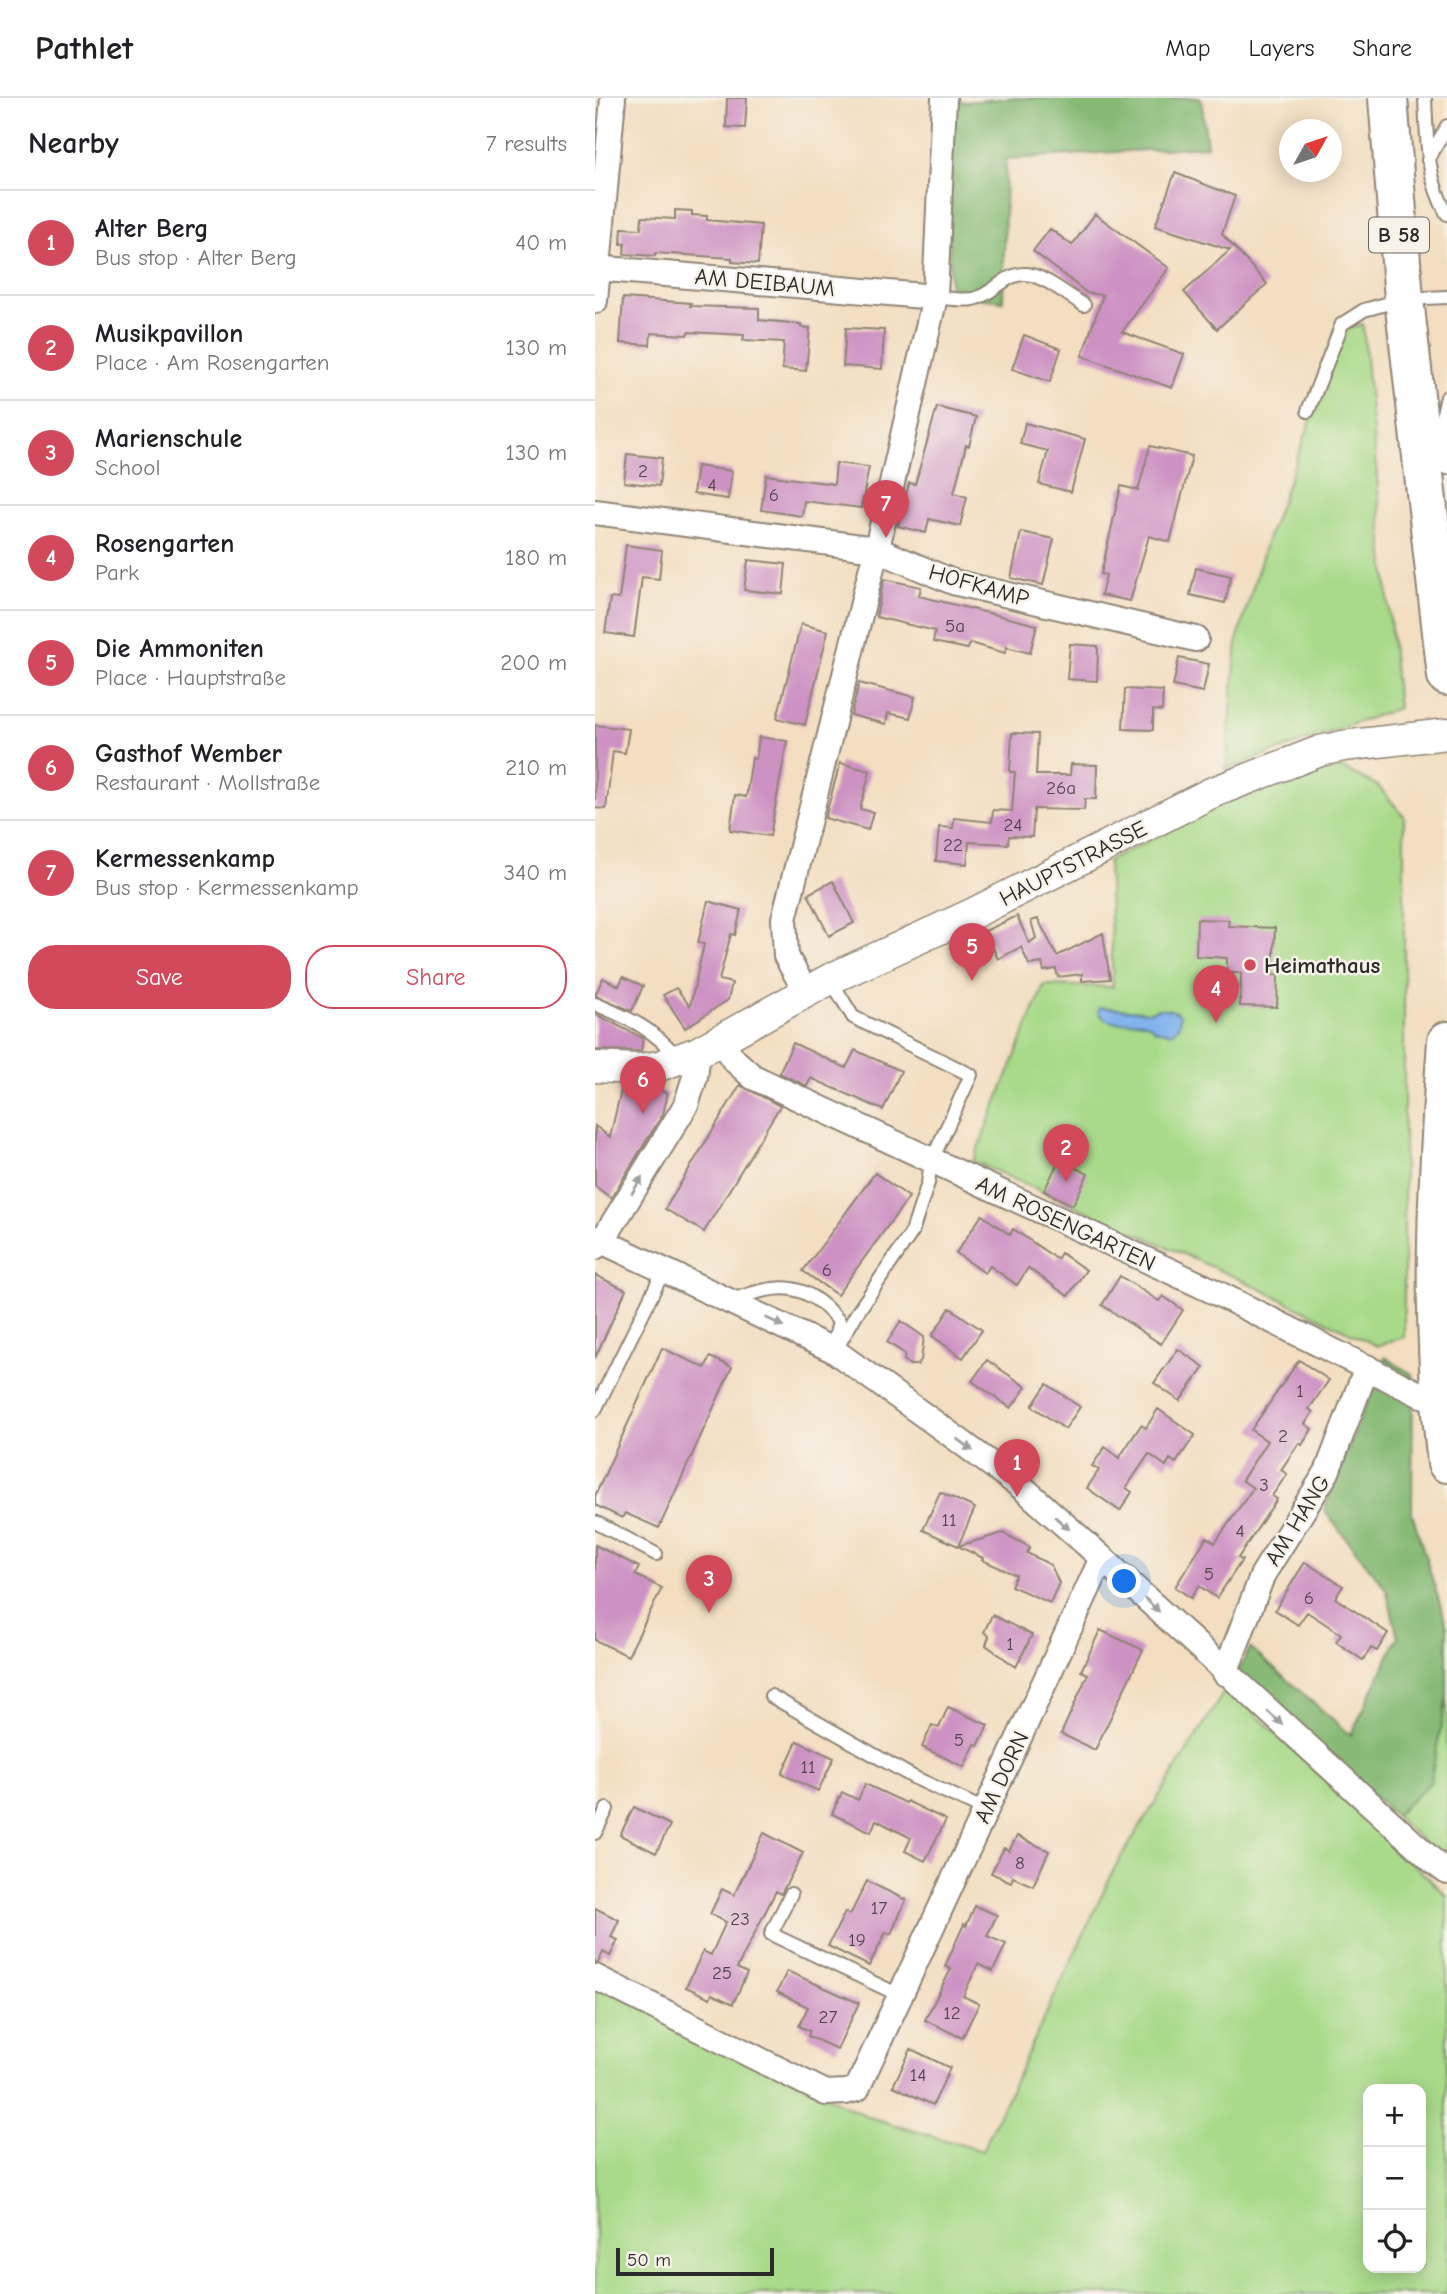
<!DOCTYPE html>
<html lang="en">
<head>
<meta charset="utf-8">
<style>
  body { margin:0; font-family:"Comic Neue",sans-serif; background:#f6f6f6; color:#202124 }
  .controls { position:absolute; right:21px; bottom:21px; display:grid; overflow:hidden; border-radius:14px; box-shadow:0 4px 18px #0003 }
  .controls button { width:63px; height:63px; display:grid; place-items:center; padding:0; border:0; border-bottom:2px solid #e0e0e0; background:#fff; color:#202124; font:35px sans-serif }
  .compass { position:absolute; left:684px; top:21px; width:63px; height:63px; border-radius:50%; background:#fff; box-shadow:0 4px 18px #0003; rotate:50deg }
  .scale { position:absolute; left:21px; bottom:18px; width:158px; box-sizing:border-box; padding-left:7px; border:4px solid #2b2b2b; border-top:0; font-size:19px; line-height:24px; white-space:nowrap; color:#2b2b2b; -webkit-text-stroke:5px #f7f3e8; paint-order:stroke }
  .you { position:absolute; left:530px; top:1484px; width:24px; height:24px; margin:-18px; border:5px solid #fff; border-radius:50%; background:#1a73e8; box-shadow:0 0 0 10px #1a73e833 }
  .badge { display:grid; place-items:center; width:46px; height:46px; border-radius:50%; background:#d1495b; color:#fff; font-size:23px; font-weight:700 }
  .pin { position:absolute; translate:-50% -58px; filter:drop-shadow(0 2px 4px #0008) }
  .pin::after { content:''; position:absolute; top:37px; width:24px; height:21px; background:inherit; clip-path:polygon(0 0,100% 0,50% 100%) }
  .list { margin:0; padding:0; list-style:none }
  h2 { display:flex; justify-content:space-between; align-items:center; height:91px; margin:0; padding:0 28px; font-size:30px }
  h2 small { font-size:23px; font-weight:400; color:#757577 }
  .list li { display:grid; grid-template-columns:46px 1fr auto; gap:21px; align-items:center; box-sizing:border-box; height:105px; padding:0 28px; border-top:2px solid #e0e0e0 }
  .list b { display:block; font-size:26px; white-space:nowrap }
  .list p { margin:0; font-size:23px; white-space:nowrap; color:#757577 }
  .list em { font-size:23px; font-style:normal; color:#757577 }
  .actions { display:flex; gap:14px; padding:21px 28px }
  .actions a { flex:1; padding:16px 0; border:2px solid #d1495b; border-radius:28px; text-align:center; font-size:24px; color:#d1495b }
  .actions .main { background:#d1495b; color:#fff }
  .icon { flex:none; width:38px; height:38px; fill:none; stroke:currentColor; stroke-width:2; stroke-linecap:round; stroke-linejoin:round }
  .map { position:relative; flex:none; width:852px; height:2196px; overflow:hidden }
  header { display:flex; align-items:center; gap:42px; box-sizing:border-box; height:98px; padding:0 35px; background:#fff; border-bottom:2px solid #e0e0e0 }
  header strong { font-size:33px }
  nav { display:flex; gap:38px; margin-inline-start:auto; font-size:24px }
  main { display:flex }
  aside { flex:1; background:#fff }
  .map>svg:first-child { display:block }
</style>
</head>
<body>
<header>
<strong>Pathlet</strong>
<nav><a>Map</a><a>Layers</a><a>Share</a></nav>
</header>
<main>
<aside>
<h2>Nearby<small>7 results</small></h2>
<ul class="list">
<li><span class="badge">1</span><div><b>Alter Berg</b><p>Bus stop · Alter Berg</p></div><em>40 m</em></li>
<li><span class="badge">2</span><div><b>Musikpavillon</b><p>Place · Am Rosengarten</p></div><em>130 m</em></li>
<li><span class="badge">3</span><div><b>Marienschule</b><p>School</p></div><em>130 m</em></li>
<li><span class="badge">4</span><div><b>Rosengarten</b><p>Park</p></div><em>180 m</em></li>
<li><span class="badge">5</span><div><b>Die Ammoniten</b><p>Place · Hauptstraße</p></div><em>200 m</em></li>
<li><span class="badge">6</span><div><b>Gasthof Wember</b><p>Restaurant · Mollstraße</p></div><em>210 m</em></li>
<li><span class="badge">7</span><div><b>Kermessenkamp</b><p>Bus stop · Kermessenkamp</p></div><em>340 m</em></li>
</ul>
<div class="actions"><a class="main">Save</a><a>Share</a></div>
</aside>
<div class="map">
<svg width="852" height="2196" viewBox="0 0 852 2196">
  <rect width="100%" height="100%" fill="#f7f3e8"/>
  <filter id="ink" filterUnits="userSpaceOnUse"><feTurbulence type="fractalNoise" baseFrequency=".0143" numOctaves="2"/><feDisplacementMap in="SourceGraphic" scale="14" xChannelSelector="R" yChannelSelector="G"/><feConvolveMatrix kernelMatrix="1 2 1 2 8 2 1 2 1" color-interpolation-filters="sRGB"/></filter>
  <filter id="wash" filterUnits="userSpaceOnUse"><feTurbulence type="fractalNoise" baseFrequency=".00686" numOctaves="4" result="noise"/><feDisplacementMap in="SourceGraphic" scale="28" xChannelSelector="R" yChannelSelector="G"/><feGaussianBlur stdDeviation="1.57" result="paint"/><feColorMatrix in="noise" values="0 0 0 0 0 0 0 0 0 0 0 0 0 0 0 0 0 1.4 0 .05"/><feComposite in="paint" operator="in"/></filter>
  <g filter="url(#wash)">
    <rect width="100%" height="100%" fill="#f3dec1"/>
    <path fill="#a8da89" stroke="#6a825a" stroke-width="2" fill-rule="evenodd" d="M768,226l35,384 -172,61 11,-128 29,-98 78,-213z
      M747,670l36,18 26,30v521l-27,9 -133,-65 -271,-120 71,-176 69,2 -5,-126 114,-57 72,-29z
      M632,1589l220,209v398h-852v-311l274,134 113,34 133,-284zM773,1991h53v179h-53z
      M852,1597v169l-52,-48 35,-33z"/>
    <path fill="#86ba75" stroke="#587250" stroke-width="2" d="M414,0h192l6,48 -201,13 -3,142 -53,-7 -2,-195 17,3z
      M790,1259l28,18 -1,138 35,114v68l-17,88 -35,33 -157,-145 12,-23 101,87 47,-98 -12,-48 -62,-79z"/>
    <path fill="#81b3ed" stroke="#566f8c" stroke-width="2" d="M505,909l50,5c10,-5 22,-4 30,3l-1,10 -7,8 -17,-3c-15,-20 -40,5 -57,-18z"/>
    <g id="blocks">
      <path fill="#cd91c3" d="M132,0h20l-2,30 -19,-1z
        M580,75l60,23 -13,38 45,50 -50,45 -33,-37 46,-42 -75,-24z
        M80,112l17,1v4l15,1v4l54,5 -3,39 -26,-2v-4l-77,-5v3l-31,-2 1,-10h-4l1,-16 19,1 1,-12 33,2z
        M500,116l74,54 -47,64 62,22 -12,34 -90,-32 21,-61 -16,-2 -54,-42 17,-22 22,16z
        M28,200l68,5 -1,3 69,2v12l42,4v3l9,1 -4,43 -24,-2 2,-27 -41,-2 1,-5 -56,-3 -1,3 -36,-2 -1,12 -30,-2z
        M251,230l38,2 -2,39 -39,-3z
        M429,237l37,14 -11,33 -38,-13z
        M342,309l39,10 -7,29 -3,-1 -12,48 13,4 -7,29 -31,-7 -3,14 -28,-7 11,-43 6,1z
        M430,325l60,16 -14,53 -32,-8 9,-33 -28,-7z
        M555,348l42,10 -22,86 -21,-6 -19,65 -29,-6 5,-20 -5,-1 20,-88 17,4z
        M32,356l35,4 -3,28 -35,-4z
        M241,365l33,4 -8,41 -57,-7 -2,15 -41,-6 5,-35 68,9z
        M102,368l35,5 -4,28 -35,-5z
        M426,434l33,7 -11,46 -32,-7z
        M31,447l36,5 -3,29 -17,-2 -8,60 -29,-4 5,-35 9,1z
        M153,462l38,4 -3,30 -39,-4z
        M601,470l35,8 -6,27 -35,-8z
        M289,481l37,8 -2,9 118,29 -7,28 -24,-6 -1,6 -35,-10 -2,6 -35,-7 2,-11 -59,-14z
        M206,526l27,7 -23,94 -28,-7z
        M475,546l28,2 -1,35 -30,-2z
        M584,560l30,6 -6,28 -30,-6z
        M264,585l56,14 -5,21 -22,-5 -2,11 -35,-9z
        M530,591l38,2 -1,20 -9,-1v20l-30,-1z
        M0,627l34,4 -4,24 -12,-2 -7,58 -11,-1z
        M417,635l26,1 -2,41h34l1,-11 26,1 -1,34h-11l-1,11 -50,-1 -2,28 -23,-1 -1,8 -39,-2 -2,22 -31,-3 3,-34 14,1 1,-10 38,4 1,-12 19,1 3,-39h-5z
        M164,639l28,4 -17,95 -40,-6 5,-35 11,2 6,-39 4,1z
        M245,665l30,8 -10,38 13,3 -5,18 -43,-12z
        M238,783l21,42 -25,13 -21,-42z
        M113,803l33,9 -6,25 -4,-1 -12,46 13,3 -4,17 -43,28 -22,-33 13,-7 14,18 14,-62 -6,-1z
        M422,818l12,27 7,-5 -5,-17 7,-2 19,37 46,-23 7,46 -28,2v-7l-24,3 -2,-8 -12,2 -2,-8 -13,2 -8,-18 -23,12 -13,-28z
        M602,821l32,1 -1,6 47,2 -2,47h5l-1,32 -37,-1 1,-33h-14v-15l-31,-2z
        M28,879l20,9 -11,25 -37,-16 8,-17 16,8z
        M0,916l48,24 -2,13 -46,-1z
        M198,945l53,25 9,-18 46,21 -18,39 -72,-32 -4,8 -28,-13z
        M145,987l40,21 -76,126 -39,-23z
        M27,988h20l26,7 -5,21 -52,84 -16,-12v-60l15,11z
        M464,1062l29,14 -15,31 -29,-14z
        M280,1075l34,24 -72,98 -34,-24z
        M387,1117l28,20 3,-6 44,30 4,-6 25,17 -18,26 -40,-28 -11,17 -27,-19 -5,7 -29,-20z
        M0,1177l31,15 -31,68z
        M525,1178l39,25 4,-5 20,14 -22,34 -59,-39z
        M355,1210l32,22 -19,28 -31,-22z
        M306,1223l23,16 -3,23 -4,5h-7l-6,-5 1,-6 -18,-12z
        M67,1250l43,20 5,-11 22,10 -73,161 -34,-15 -3,5 -27,-13v-9z
        M583,1251l26,18 -24,34 -26,-18z
        M392,1262l39,27 -15,21 -39,-27z
        M704,1262l30,20 -20,29 4,3 -8,12 7,5 -10,16 -3,-2 -18,27 6,4 -15,22 5,3 -39,59 4,2 -25,38 -18,-12 -8,12 -16,-11 32,-50 8,6 38,-55 -11,-8 25,-39 -16,-11z
        M452,1286l33,23 -15,22 -33,-23z
        M563,1311l37,26 -19,28 -6,-4 -4,7 -17,-12 -23,34 6,4 -12,19 -33,-23 12,-18 -7,-4 13,-19 14,11 22,-33 5,3z
        M345,1394l35,16 -17,38 -35,-16z
        M408,1435l27,14 -3,6 24,12 8,18 -9,20 -39,-17 5,-11 -34,-15 1,-2 -25,-12z
        M0,1447l44,22 -4,8 27,13 -34,68 -33,-16z
        M710,1464l38,24 -8,12 53,35 -11,18 -6,-3 -8,12 -27,-18 5,-8 -34,-22 -9,13 -23,-15z
        M397,1517l40,20 -16,32 -30,-22 3,-9 -5,-4z
        M505,1532l43,20 -48,100 -34,-16 27,-60 -7,-3z
        M353,1609l40,18 -10,21 -3,-2 -11,23 -42,-20 10,-22 7,3z
        M202,1643l37,17 -16,33 -36,-17z
        M270,1686l41,19 1,-2 39,19 -21,41 -20,-10 6,-13 -35,-18 -5,12 -39,-18 10,-22 16,8z
        M39,1709l36,18 -14,28 -36,-18z
        M169,1735l39,20 -22,41 -5,-3 -39,77 10,5 -14,31 -21,-10 -2,4 -24,-11 17,-36 8,4 15,-33 -16,-8 12,-25 12,6z
        M422,1738l32,15 -16,35 -20,-9 -2,5 -20,-9 13,-25 5,3z
        M272,1783l39,19 -15,34 -5,-2 -17,34 -41,-20 17,-34 5,3z
        M380,1808l22,9 -10,21 19,8 -13,27 -15,-7 -15,32 16,8 -17,34 -37,-18 26,-51 -6,-3 19,-42 2,2z
        M0,1810l24,12 -8,17 7,3 -8,16 -7,-4 -5,11 -3,-1z
        M192,1873l72,32 -22,46 -29,-13 2,-5 -11,-5 9,-19 -31,-15z
        M316,1951l39,19 -17,37 -40,-19z"/>
    </g>
  </g>
  <g filter="url(#ink)">
    <use href="#blocks" fill-opacity="0" stroke="#8f8476" stroke-width="2"/>
    <g fill="none" stroke-linecap="round" stroke-linejoin="round">
      <defs>
        <path id="service" d="M830,0c2,40 1,80 22,116
          M833,62l19,-34
          M340,199c12,1 26,4 38,2 20,-4 33,-27 54,-25 19,3 40,21 57,31
          M852,299l-6,24 6,47
          M713,313l34,-87 22,-14 40,-11 43,-2
          M235,881l23,38 118,58 -40,87 -3,21 -16,49 -55,81 -22,38
          M0,906c35,15 58,24 83,54
          M134,1203c50,-17 72,-23 110,20l-6,26
          M0,1312l69,-140
          M0,1424l61,32
          M176,1598l142,81 72,33
          M0,1735l12,-24
          M196,1796l-20,40 128,61"/>
        <path id="minor" d="M0,170l340,29
          M0,203l18,-203
          M0,414l281,37 77,33 243,57
          M211,894l-20,-36 -2,-37 96,-384 55,-238 9,-199
          M125,942l14,20 19,17 458,213 210,105 20,5
          M0,1140l238,112 124,89 66,49 79,70 333,305 12,9
          M0,1149l6,-4 85,-138 9,-28 3,-25
          M630,1575l38,-99 64,-102 40,-105
          M0,1879l231,116 20,-1 11,-3 245,-531"/>
        <path id="tertiary" d="M0,969l42,2 22,-3 39,-14 132,-73 142,-65 239,-121 109,-42 23,-5 104,-12"/>
        <path id="primary" d="M793,0l16,201 43,377
          M852,943c-10,139 -17,282 0,422"/>
      </defs>
      <use href="#service" stroke="#8f8476" stroke-width="16"/>
      <use href="#minor" stroke="#8f8476" stroke-width="28"/>
      <use href="#tertiary" stroke="#8f8476" stroke-width="33"/>
      <use href="#primary" stroke="#8f8476" stroke-width="42"/>
      <use href="#service" stroke="#fff" stroke-width="12"/>
      <use href="#minor" stroke="#fff" stroke-width="24"/>
      <use href="#tertiary" stroke="#fff" stroke-width="30"/>
      <use href="#primary" stroke="#fff" stroke-width="38"/>
    </g>
    <defs><path id="oneway-solid" d="M-6-.8H1V-3.2L6.5 0L1 3.2V.8H-6Z" transform="scale(1.75)"/></defs>
    <g fill="#a0a0a0">
      <use href="#oneway-solid" transform="translate(42 1087) rotate(-59)"/>
      <use href="#oneway-solid" transform="translate(180 1224) rotate(25)"/>
      <use href="#oneway-solid" transform="translate(370 1347) rotate(37)"/>
      <use href="#oneway-solid" transform="translate(467 1425) rotate(41)"/>
      <use href="#oneway-solid" transform="translate(557 1507) rotate(43)"/>
      <use href="#oneway-solid" transform="translate(680 1620) rotate(42)"/>
    </g>
  </g>
  <circle fill="#d1495b" stroke="#f7f3e8" stroke-width="2.5" cx="655" cy="867" r="7"/>
  <g text-anchor="middle" stroke-width="5" stroke-linejoin="round" paint-order="stroke">
    <g font-size="19" fill="#544451">
      <text x="48" y="379">2</text>
      <text x="117" y="393">4</text>
      <text x="179" y="403">6</text>
      <text x="360" y="534">5a</text>
      <text x="466" y="696">26a</text>
      <text x="418" y="733">24</text>
      <text x="358" y="753">22</text>
      <text x="232" y="1178">6</text>
      <text x="705" y="1299">1</text>
      <text x="688" y="1344">2</text>
      <text x="669" y="1393">3</text>
      <text x="354" y="1428">11</text>
      <text x="645" y="1439">4</text>
      <text x="614" y="1482">5</text>
      <text x="714" y="1506">6</text>
      <text x="415" y="1552">1</text>
      <text x="364" y="1648">5</text>
      <text x="213" y="1675">11</text>
      <text x="425" y="1771">8</text>
      <text x="284" y="1816">17</text>
      <text x="145" y="1827">23</text>
      <text x="262" y="1848">19</text>
      <text x="127" y="1881">25</text>
      <text x="357" y="1921">12</text>
      <text x="233" y="1925">27</text>
      <text x="323" y="1983">14</text>
    </g>
    <rect fill="#f7f3e8" stroke="#686764" stroke-width="2" x="774" y="119.5" width="60" height="35" rx="5"/>
    <g font-size="21" font-weight="bold" fill="#2b2b2b">
      <text x="804" y="144">B 58</text>
    </g>
    <g font-size="23" fill="#2b2b2b" stroke="#f7f3e8">
      <text transform="translate(170 184) rotate(5)" y="8">AM DEIBAUM</text>
      <text transform="translate(384 487) rotate(16)" y="8">HOFKAMP</text>
      <text transform="translate(478 765) rotate(-27)" y="8">HAUPTSTRASSE</text>
      <text transform="translate(471 1125) rotate(25)" y="8">AM ROSENGARTEN</text>
      <text transform="translate(702 1422) rotate(-58)" y="8">AM HANG</text>
      <text transform="translate(406 1679) rotate(-65)" y="8">AM DORN</text>
    </g>
    <g font-size="23" font-weight="bold" fill="#2b2b2b" stroke="#f7f3e8" text-anchor="start">
      <text x="669" y="875">Heimathaus</text>
    </g>
  </g>
</svg>
<div class="controls">
<button>+</button>
<button>−</button>
<button><svg class="icon" aria-label="locate" viewBox="0 0 24 24"><circle cx="12" cy="12" r="6"/><path d="M12 2v4M12 18v4M2 12h4M18 12h4"/></svg></button>
</div>
<svg class="compass" viewBox="-18 -18 36 36"><path d="M0-13l5 13h-10z" fill="#e53935"/><path d="M0 13l5-13h-10z" fill="#757577"/></svg>
<div class="scale">50 m</div>
<div class="you"></div>
<div class="pin badge" style="left:422px;top:1399px">1</div>
<div class="pin badge" style="left:471px;top:1084px">2</div>
<div class="pin badge" style="left:114px;top:1515px">3</div>
<div class="pin badge" style="left:621px;top:925px">4</div>
<div class="pin badge" style="left:377px;top:883px">5</div>
<div class="pin badge" style="left:48px;top:1016px">6</div>
<div class="pin badge" style="left:291px;top:440px">7</div>
</div>
</main>
</body>
</html>
